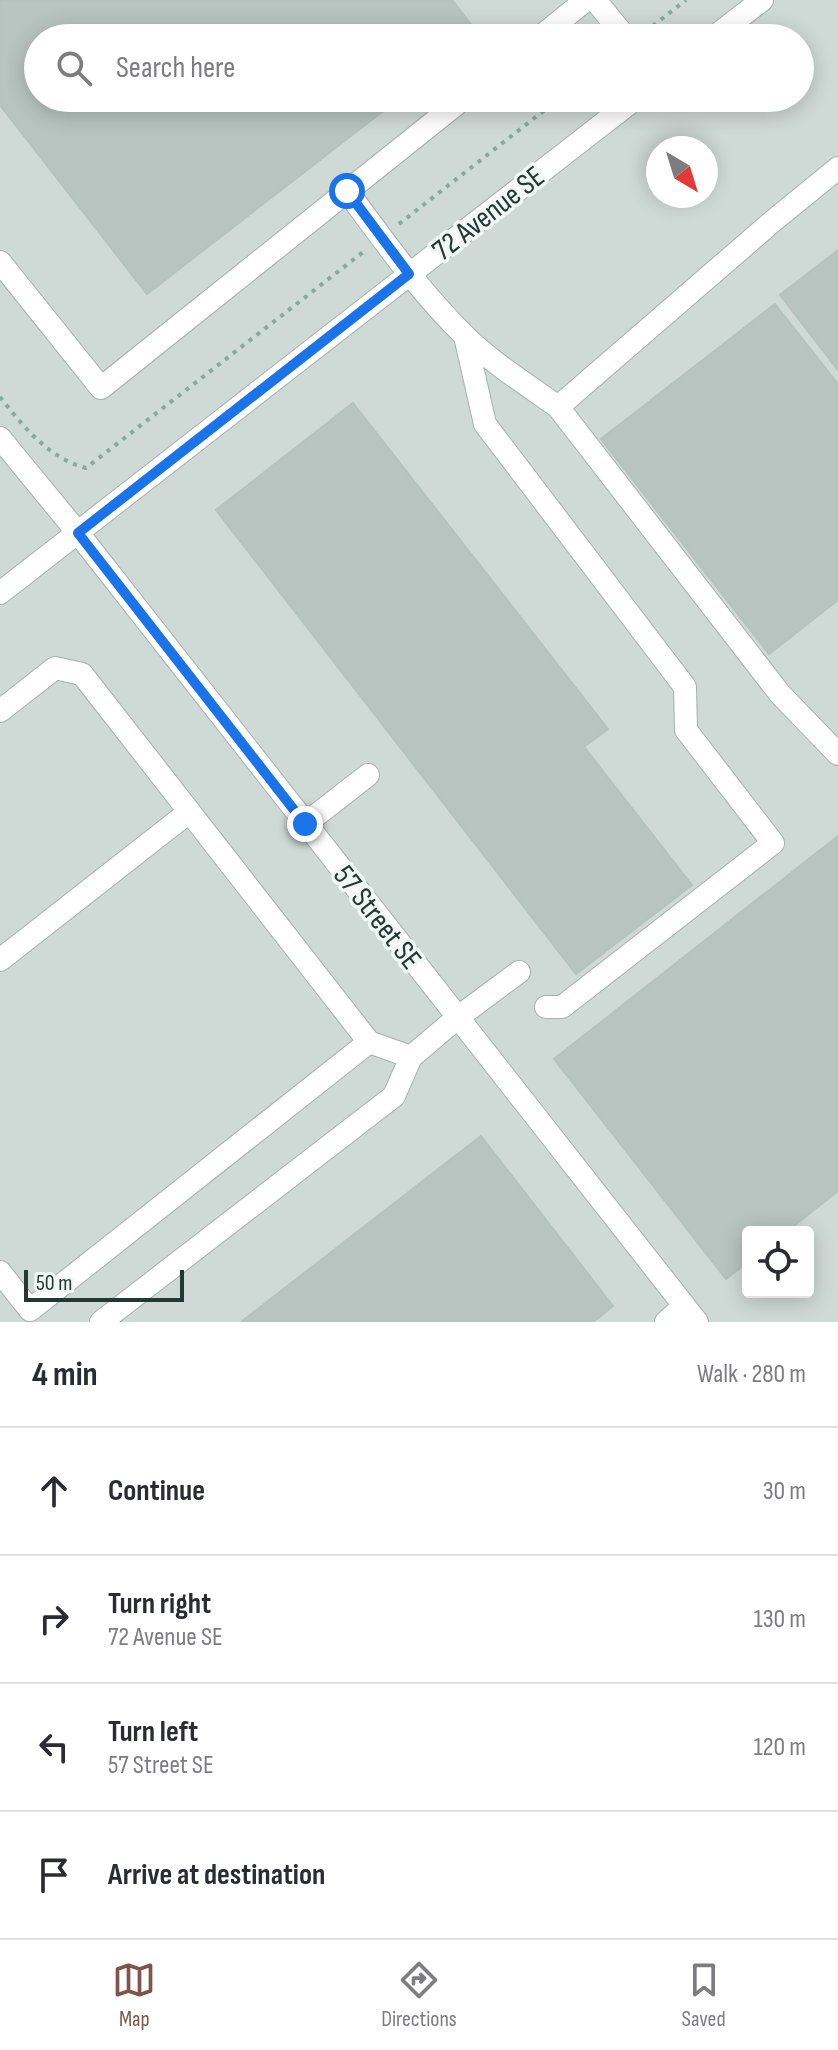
<!DOCTYPE html>
<html lang="en">
<head>
<meta charset="utf-8">
<style>
  body { margin:0; font-family:"Sofia Sans Condensed",sans-serif; background:#f7f7f7; color:#2b2b33 }
  .controls { position:absolute; right:24px; bottom:24px; display:grid; overflow:hidden; border-radius:8px; box-shadow:0 4px 20px #0003 }
  .controls button { width:72px; height:72px; display:grid; place-items:center; padding:0; border:0; border-bottom:2px solid #e1e1e2; background:#fff; color:#2b2b33; font:40px sans-serif }
  .compass { position:absolute; left:646px; top:136px; width:72px; height:72px; border-radius:50%; background:#fff; box-shadow:0 4px 20px #0003; rotate:142deg }
  .scale { position:absolute; left:24px; bottom:20px; width:160px; box-sizing:border-box; padding-left:8px; border:4px solid #233833; border-top:0; font-size:22px; line-height:28px; white-space:nowrap; color:#233833; -webkit-text-stroke:6px #f1f7f4; paint-order:stroke }
  .stop { position:absolute; width:24px; height:24px; margin:-18px; border:6px solid #1a73e8; border-radius:50%; background:#fff }
  .stop.end { background:#1a73e8; border-color:#fff; box-shadow:0 2px 8px #0008 }
  .list { margin:0; padding:0; list-style:none }
  h2 { display:flex; justify-content:space-between; align-items:center; height:104px; margin:0; padding:0 32px; font-size:34px }
  h2 small { font-size:26px; font-weight:400; color:#7c7c81 }
  .list li { display:grid; grid-template-columns:52px 1fr auto; gap:24px; align-items:center; box-sizing:border-box; height:128px; padding:0 32px; border-top:2px solid #e1e1e2 }
  .list b { display:block; font-size:30px; white-space:nowrap }
  .list p { margin:0; font-size:26px; white-space:nowrap; color:#7c7c81 }
  .list em { font-size:26px; font-style:normal; color:#7c7c81 }
  .icon { flex:none; width:44px; height:44px; fill:none; stroke:currentColor; stroke-width:2; stroke-linecap:round; stroke-linejoin:round }
  .map { position:relative; flex:none; width:838px; height:1322px; overflow:hidden }
  .search { position:absolute; background:#fff; box-shadow:0 4px 20px #0003; left:24px; right:24px; top:24px; height:88px; display:flex; align-items:center; gap:20px; box-sizing:border-box; padding:0 28px; border-radius:44px; color:#7c7c81; font-size:30px }
  .sheet { height:616px; background:#fff }
  nav { display:flex; justify-content:space-around; align-items:center; box-sizing:border-box; height:112px; border-top:2px solid #e1e1e2; background:#fff; font-size:22px; color:#7c7c81 }
  nav a { display:grid; justify-items:center; gap:4px }
  nav .on { color:#7d554a }
  .map>svg:first-child { display:block }
</style>
</head>
<body>
<div class="map">
<svg width="838" height="1322" viewBox="0 0 838 1322">
  <rect width="100%" height="100%" fill="#e1eae6"/>
  <path fill="#cfd9d5" fill-rule="evenodd" d="M0,0h838v1322h-838zM38,38h762v60h-762zM658,148h48v48h-48zM748,1232h60v60h-60z"/>
  <path fill="#b7c4bf" stroke="#b4c3bd" stroke-width="2" d="M0,0h452l28,36 -3,2h-439v60h362l-253,196 -147,-189z
    M838,250v120l-58,-75z
    M775,304l63,80v216l-69,54 -168,-215z
    M353,403l255,326 -24,18 108,138 -116,89 -360,-464z
    M838,836v355l-52,41h-38v30l-22,17 -172,-220z
    M481,1136l132,170 -20,16h-352z"/>
  <g fill="none" stroke-linecap="round" stroke-linejoin="round">
    <defs>
      <path id="minor" d="M595,0l31,38
        M539,38l47,-38
        M713,38l49,-38
        M838,168l-65,53 -215,186 222,287 58,60
        M347,191c37,50 73,101 117,144 28,28 62,49 94,72
        M0,262l101,126 363,-290
        M465,336l20,88 200,263 1,43 87,113 -211,164h-16
        M0,438l78,95 619,789
        M0,593l636,-495
        M0,711l55,-43 27,6 287,368 42,15
        M305,824l63,-49
        M0,960l189,-148
        M0,1272l30,38 339,-268
        M101,1322l293,-226 17,-39 46,-39 62,-46
        M666,1322l18,-16"/>
    </defs>
    <use href="#minor" stroke="#a4b1ad" stroke-width="24"/>
    <path stroke="#85aaa0" stroke-width="4" stroke-dasharray="4 6" stroke-linecap="butt" d="M645,32l41,-32
      M399,224l161,-126
      M0,397c23,29 48,61 86,71l281,-219"/>
    <use href="#minor" stroke="#fff" stroke-width="22"/>
  </g>
  <g fill="none" stroke-linecap="round" stroke-linejoin="round">
    <path stroke="#1a73e8" stroke-width="10" d="M305,824l-227,-291 331,-259 -62,-83"/>
  </g>
  <g text-anchor="middle" stroke-width="7" stroke-linejoin="round" paint-order="stroke">
    <g font-size="30" fill="#233833" stroke="#f1f7f4">
      <text transform="translate(488 213) rotate(-38)" y="10">72 Avenue SE</text>
      <text transform="translate(378 917) rotate(52)" y="10">57 Street SE</text>
    </g>
  </g>
</svg>
<div class="controls">
<button><svg class="icon" aria-label="locate" viewBox="0 0 24 24"><circle cx="12" cy="12" r="6"/><path d="M12 2v4M12 18v4M2 12h4M18 12h4"/></svg></button>
</div>
<svg class="compass" viewBox="-18 -18 36 36"><path d="M0-13l5 13h-10z" fill="#e53935"/><path d="M0 13l5-13h-10z" fill="#7c7c81"/></svg>
<div class="scale">50 m</div>
<div class="stop" style="left:347px;top:191px"></div>
<div class="stop end" style="left:305px;top:824px"></div>
<div class="search"><svg class="icon" aria-label="search" viewBox="0 0 24 24"><circle cx="10" cy="10" r="6"/><path d="M15 15l6 6"/></svg>Search here</div>
</div>
<section class="sheet">
<h2>4 min<small>Walk · 280 m</small></h2>
<ul class="list">
<li><svg class="icon" aria-label="ahead" viewBox="0 0 24 24"><path d="M12 20V5M6 11l6-6 6 6"/></svg><div><b>Continue</b></div><em>30 m</em></li>
<li><svg class="icon" aria-label="right" viewBox="0 0 24 24"><path d="M7 20v-9h11M14 6l5 5-5 5"/></svg><div><b>Turn right</b><p>72 Avenue SE</p></div><em>130 m</em></li>
<li><svg class="icon" aria-label="left" viewBox="0 0 24 24"><path d="M17 20v-9H6M10 6l-5 5 5 5"/></svg><div><b>Turn left</b><p>57 Street SE</p></div><em>120 m</em></li>
<li><svg class="icon" aria-label="arrive" viewBox="0 0 24 24"><path d="M6 21V4h12l-3 4 3 4H6"/></svg><div><b>Arrive at destination</b></div></li>
</ul>
</section>
<nav>
<a class="on"><svg class="icon" aria-label="map" viewBox="0 0 24 24"><path d="M3 6l6-2 6 2 6-2v14l-6 2-6-2-6 2zM9 4v14M15 6v14"/></svg>Map</a>
<a><svg class="icon" aria-label="directions" viewBox="0 0 24 24"><path d="M12 3l9 9-9 9-9-9zM9 14v-3h6M13 9l2 2-2 2"/></svg>Directions</a>
<a><svg class="icon" aria-label="saved" viewBox="0 0 24 24"><path d="M7 4h10v16l-5-4-5 4z"/></svg>Saved</a>
</nav>
</body>
</html>
